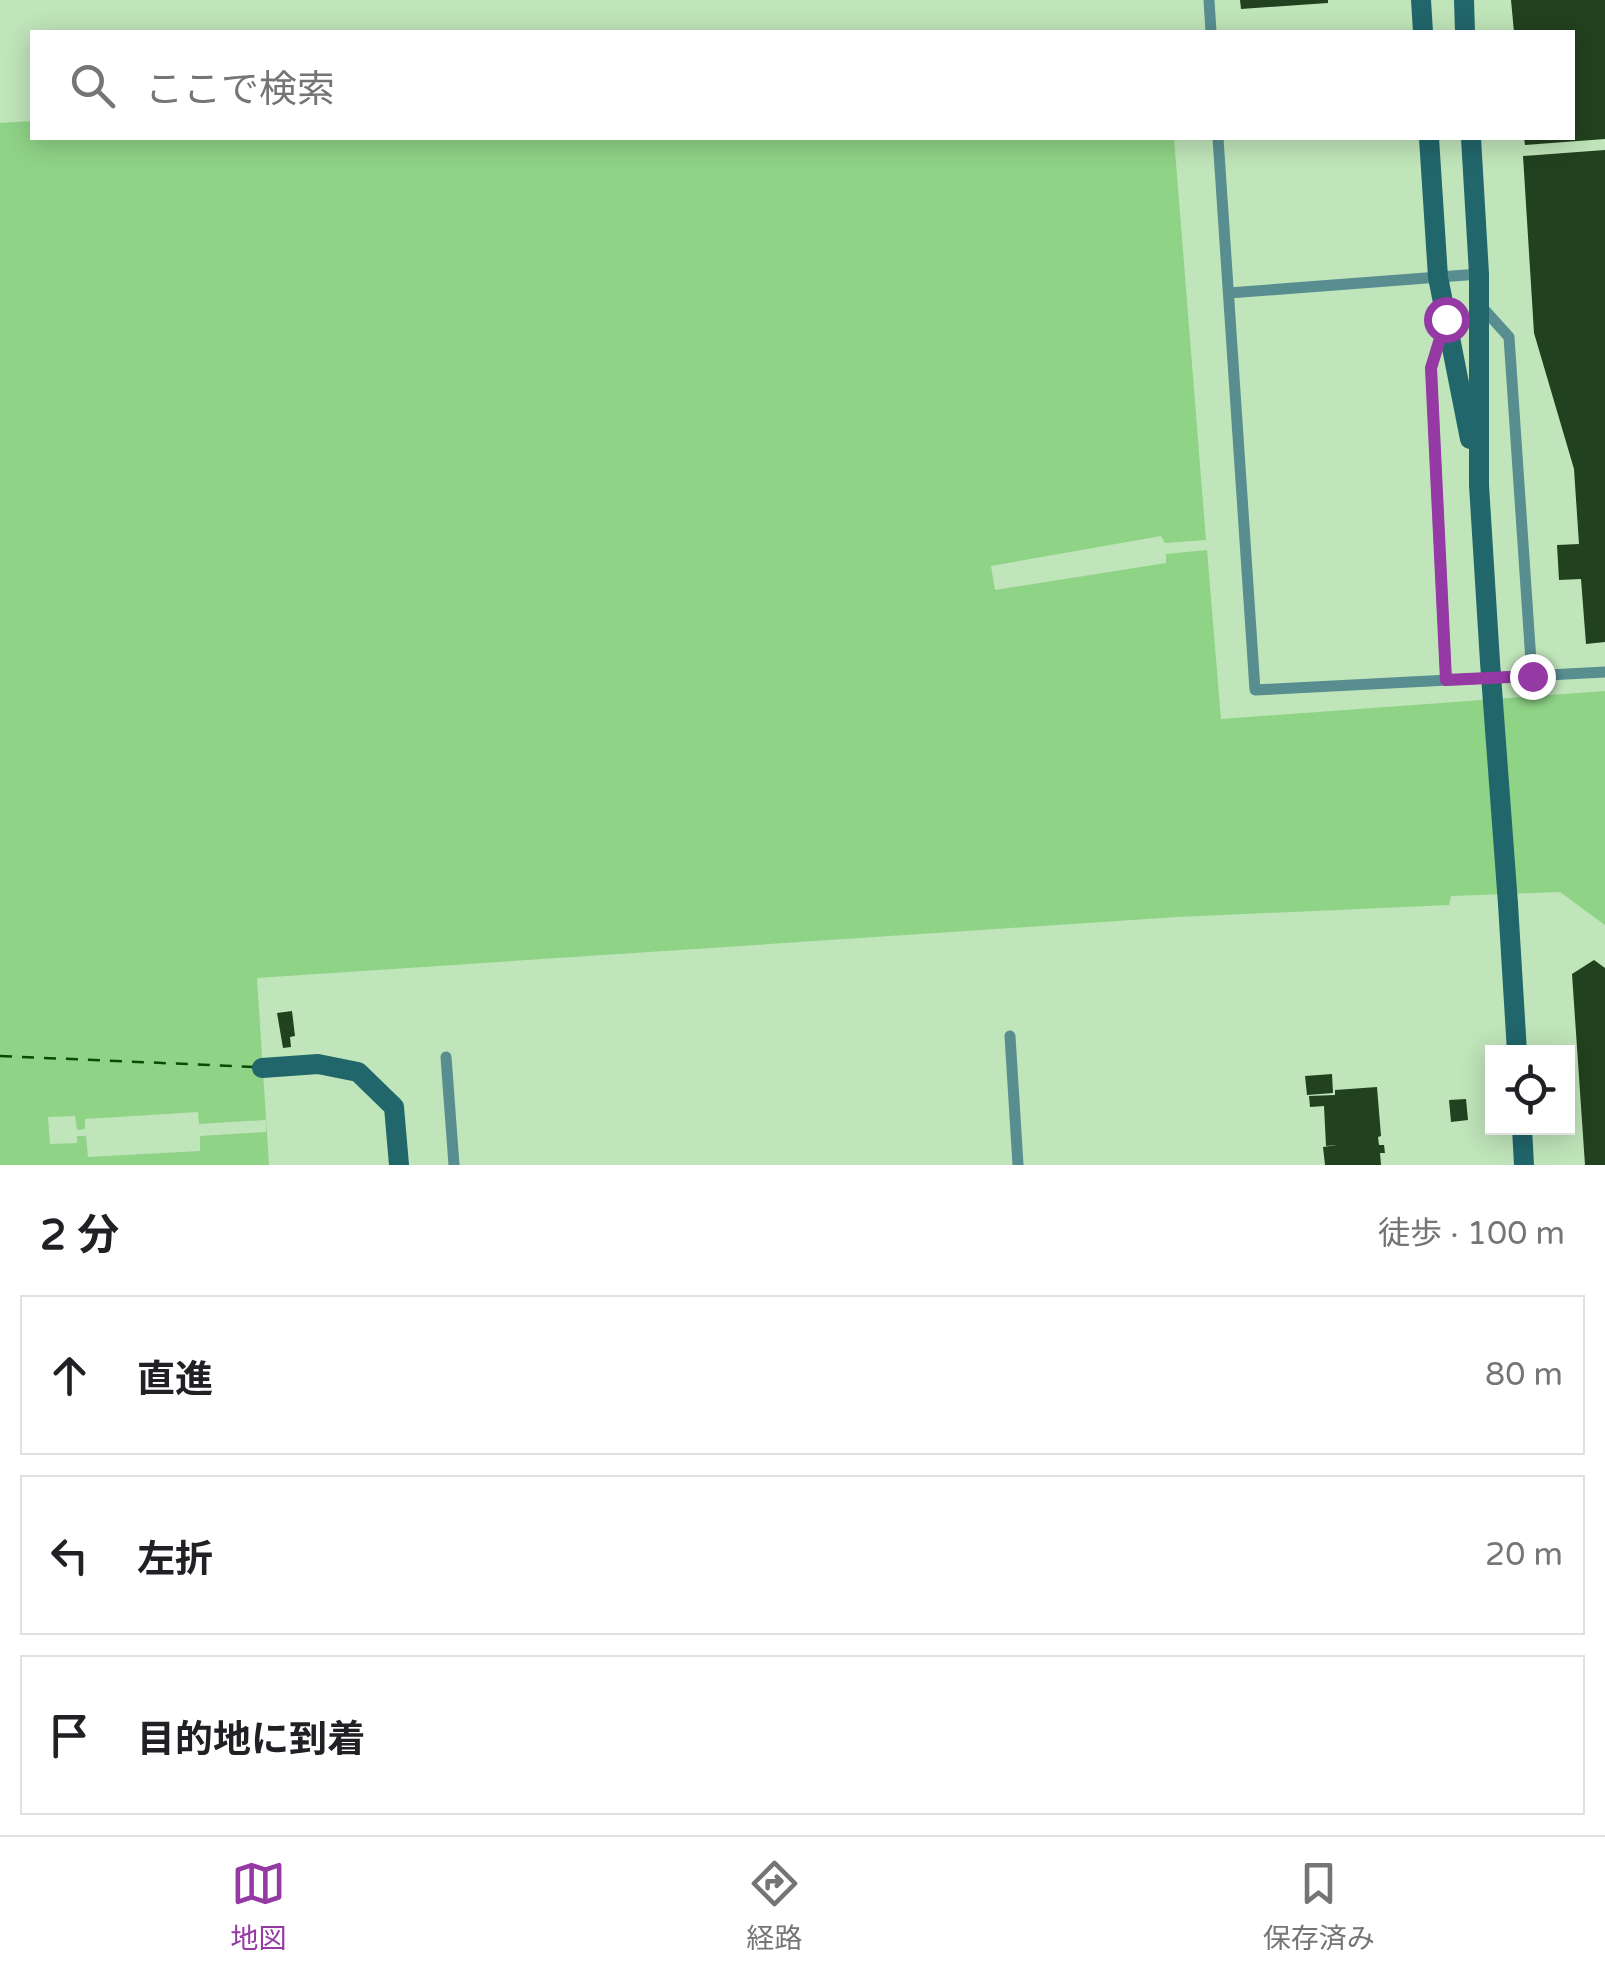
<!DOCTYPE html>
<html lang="ja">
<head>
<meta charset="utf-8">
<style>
  body { margin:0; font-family:"Varela Round","Noto Sans JP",sans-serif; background:#f6f6f6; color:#202124 }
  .controls { position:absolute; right:30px; bottom:30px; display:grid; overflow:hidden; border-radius:0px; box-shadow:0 5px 25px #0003 }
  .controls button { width:90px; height:90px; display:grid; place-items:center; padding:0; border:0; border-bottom:2px solid #e0e0e0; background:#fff; color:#202124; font:50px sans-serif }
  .stop { position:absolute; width:30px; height:30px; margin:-22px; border:8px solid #9539a4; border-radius:50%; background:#fff }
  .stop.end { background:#9539a4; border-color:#fff; box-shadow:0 2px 10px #0008 }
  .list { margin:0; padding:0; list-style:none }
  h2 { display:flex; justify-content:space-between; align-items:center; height:130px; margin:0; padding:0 40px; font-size:42px }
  h2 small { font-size:32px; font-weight:400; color:#757577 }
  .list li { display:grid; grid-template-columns:65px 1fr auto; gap:30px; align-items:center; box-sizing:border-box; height:160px; margin:0 20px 20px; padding:0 20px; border:2px solid #e0e0e0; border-radius:0px }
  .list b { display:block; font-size:38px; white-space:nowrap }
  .list em { font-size:32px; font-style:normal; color:#757577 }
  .icon { flex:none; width:55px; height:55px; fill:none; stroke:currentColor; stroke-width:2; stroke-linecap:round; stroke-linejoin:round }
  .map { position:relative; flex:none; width:1605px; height:1165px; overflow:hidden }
  .search { position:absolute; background:#fff; box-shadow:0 5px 25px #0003; left:30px; right:30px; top:30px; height:110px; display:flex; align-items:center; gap:25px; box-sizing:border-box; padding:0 35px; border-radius:0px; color:#757577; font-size:38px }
  .sheet { height:670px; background:#fff }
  nav { display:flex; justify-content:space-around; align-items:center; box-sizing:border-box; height:140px; border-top:2px solid #e0e0e0; background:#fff; font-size:28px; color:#757577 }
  nav a { display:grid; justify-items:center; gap:5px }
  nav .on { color:#9539a4 }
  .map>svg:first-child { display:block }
</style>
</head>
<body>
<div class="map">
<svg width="1605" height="1165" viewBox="0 0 1605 1165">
  <rect width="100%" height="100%" fill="#c0e5ba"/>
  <path fill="#8fd387" d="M32,121v17h1142l32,402 -41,3 -4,-7 -170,30 4,24 171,-27v-9l41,-4 14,169 384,-28v234l-45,-33 -109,4 -2,9 -272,12 -920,61 12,187h-269v-1042z"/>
  <path fill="#c0e5ba" d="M198,1112l1,12 67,-4v12l-66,4v15l-112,6 -2,-21h-9v7l-27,1 -2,-27 27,-1 2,14 8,-1v-10z"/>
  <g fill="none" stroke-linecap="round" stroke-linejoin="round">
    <path stroke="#054d00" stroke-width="2.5" stroke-dasharray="12 10" stroke-linecap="butt" d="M0,1056l256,11"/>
  </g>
  <path fill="#22411e" d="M1240,0h88v3l-87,6z
    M1511,0h94v139l-80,6 -1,-7h48v-106h-58z
    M1605,150v492l-19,2 -5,-65 -22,1 -2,-35 22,-1 -5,-75 -40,-136 -11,-177z
    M1594,960l11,8v197h-20l-13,-191z
    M292,1011l3,25 -5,1 1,10 -8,1 -6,-35z
    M1332,1074l1,19 -26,2 -2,-19z
    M1377,1087l4,49 -3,1 1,8h5l1,8h-5l1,12h-56l-2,-18 14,-2 -11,1 -2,-40 -14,1 -1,-11 26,-1v-5z
    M1466,1099l2,21 -17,2 -2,-22z"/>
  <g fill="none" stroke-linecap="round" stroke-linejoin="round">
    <path stroke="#598e91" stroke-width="11" d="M1209,0l2,32
      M1218,138l37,552 350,-18
      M1229,293l250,-19
      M1481,306l28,31 23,339
      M1444,327l-13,41 15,312
      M1010,1036l8,129
      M446,1057l8,108"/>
    <path stroke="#21666b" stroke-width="20" d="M1421,0l2,32
      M1464,0l1,32
      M1429,138l9,139 32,162
      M1471,138l8,136v211l11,177
      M1508,904l9,148
      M262,1068l56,-4 40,8 36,35 5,58
      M1522,1128l2,37"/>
    <path stroke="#21666b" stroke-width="20" d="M1490,662l18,242"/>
  </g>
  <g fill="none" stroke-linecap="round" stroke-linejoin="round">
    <path stroke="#9539a4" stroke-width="12" d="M1446,319l-15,49 15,312 86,-4"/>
  </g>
</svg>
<div class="controls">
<button><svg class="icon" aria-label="locate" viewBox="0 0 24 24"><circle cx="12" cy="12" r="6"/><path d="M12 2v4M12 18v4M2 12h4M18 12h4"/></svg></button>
</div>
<div class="stop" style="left:1446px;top:319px"></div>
<div class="stop end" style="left:1532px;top:676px"></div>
<div class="search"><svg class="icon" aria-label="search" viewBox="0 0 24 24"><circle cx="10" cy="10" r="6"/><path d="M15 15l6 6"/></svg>ここで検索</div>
</div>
<section class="sheet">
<h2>2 分<small>徒歩 · 100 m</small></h2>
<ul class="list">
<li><svg class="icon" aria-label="ahead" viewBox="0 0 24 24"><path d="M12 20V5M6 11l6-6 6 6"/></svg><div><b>直進</b></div><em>80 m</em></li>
<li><svg class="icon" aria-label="left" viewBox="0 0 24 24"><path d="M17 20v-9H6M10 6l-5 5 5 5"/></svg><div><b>左折</b></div><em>20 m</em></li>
<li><svg class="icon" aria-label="arrive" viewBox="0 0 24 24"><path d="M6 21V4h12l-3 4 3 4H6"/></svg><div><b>目的地に到着</b></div></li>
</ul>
</section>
<nav>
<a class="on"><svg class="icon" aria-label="map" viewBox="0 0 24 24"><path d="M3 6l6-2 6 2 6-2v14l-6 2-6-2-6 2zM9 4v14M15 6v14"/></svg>地図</a>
<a><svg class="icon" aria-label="directions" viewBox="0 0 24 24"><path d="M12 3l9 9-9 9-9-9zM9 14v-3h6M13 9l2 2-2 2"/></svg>経路</a>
<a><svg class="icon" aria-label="saved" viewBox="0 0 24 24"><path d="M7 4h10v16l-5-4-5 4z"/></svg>保存済み</a>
</nav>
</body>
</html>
